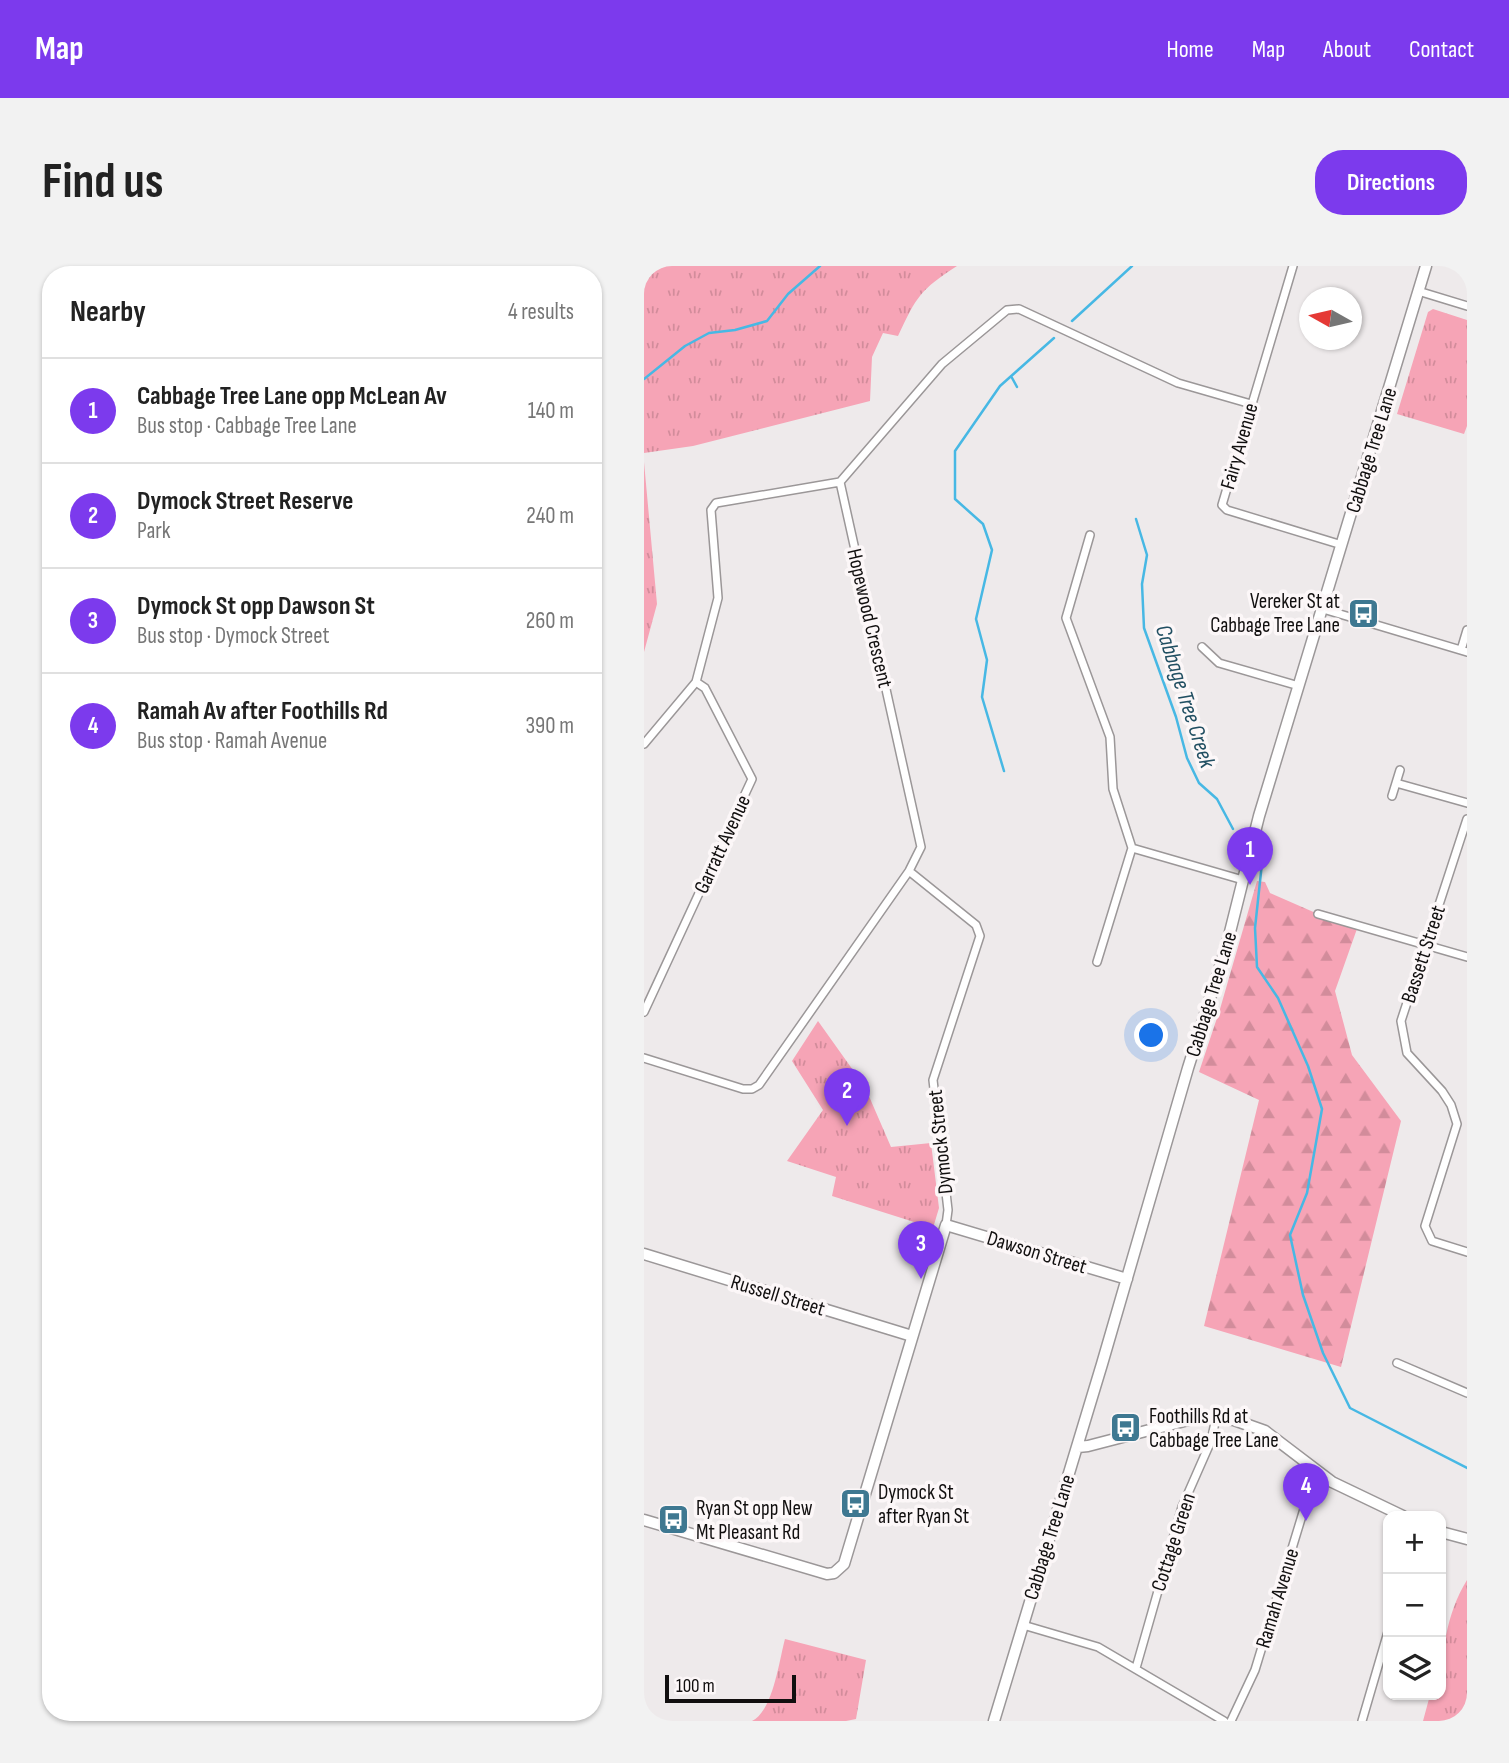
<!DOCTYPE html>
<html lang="en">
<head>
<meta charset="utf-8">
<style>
  body { margin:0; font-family:"Sofia Sans Condensed",sans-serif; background:#f2f2f2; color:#222 }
  .controls { position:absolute; right:21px; bottom:21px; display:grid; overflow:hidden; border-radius:14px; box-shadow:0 2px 5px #0004 }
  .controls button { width:63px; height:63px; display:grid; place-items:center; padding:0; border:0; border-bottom:2px solid #e0e0e0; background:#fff; color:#222; font:35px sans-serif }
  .compass { position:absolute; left:655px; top:21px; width:63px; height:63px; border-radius:50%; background:#fff; box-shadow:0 2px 5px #0004; rotate:278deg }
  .scale { position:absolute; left:21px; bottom:18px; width:131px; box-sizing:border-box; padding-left:7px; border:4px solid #110f0f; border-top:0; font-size:19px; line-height:24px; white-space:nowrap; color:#110f0f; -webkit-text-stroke:5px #fcf7f8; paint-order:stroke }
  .you { position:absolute; left:508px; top:770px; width:24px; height:24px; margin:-18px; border:5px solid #fff; border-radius:50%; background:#1a73e8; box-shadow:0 0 0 10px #1a73e833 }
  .badge { display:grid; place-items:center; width:46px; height:46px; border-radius:50%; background:#7c3aed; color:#fff; font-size:23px; font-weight:700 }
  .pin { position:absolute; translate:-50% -58px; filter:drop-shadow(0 2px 4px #0008) }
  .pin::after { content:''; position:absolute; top:37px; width:24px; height:21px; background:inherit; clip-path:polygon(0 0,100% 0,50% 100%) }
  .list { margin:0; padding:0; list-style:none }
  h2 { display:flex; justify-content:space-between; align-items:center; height:91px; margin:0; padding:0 28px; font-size:30px }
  h2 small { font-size:23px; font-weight:400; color:#767676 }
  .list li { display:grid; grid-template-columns:46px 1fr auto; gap:21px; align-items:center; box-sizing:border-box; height:105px; padding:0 28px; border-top:2px solid #e0e0e0 }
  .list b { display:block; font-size:26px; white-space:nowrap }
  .list p { margin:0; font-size:23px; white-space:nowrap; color:#767676 }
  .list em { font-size:23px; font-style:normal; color:#767676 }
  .icon { flex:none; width:38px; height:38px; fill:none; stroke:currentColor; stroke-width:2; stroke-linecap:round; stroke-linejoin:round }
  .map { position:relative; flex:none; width:823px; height:1455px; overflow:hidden; border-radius:28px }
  header { display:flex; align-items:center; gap:42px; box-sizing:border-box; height:98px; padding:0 35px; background:#7c3aed; color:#fff }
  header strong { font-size:33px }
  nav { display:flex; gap:38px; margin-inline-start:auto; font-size:24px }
  .intro { display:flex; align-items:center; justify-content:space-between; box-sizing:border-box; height:168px; padding:0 42px }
  h1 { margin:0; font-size:49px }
  .button { padding:18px 32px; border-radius:28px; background:#7c3aed; color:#fff; font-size:24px; font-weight:700 }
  main { display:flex; gap:42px; padding:0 42px }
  aside { flex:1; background:#fff; border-radius:28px; box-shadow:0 2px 5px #0004 }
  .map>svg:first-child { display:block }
</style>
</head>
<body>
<header>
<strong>Map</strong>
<nav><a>Home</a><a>Map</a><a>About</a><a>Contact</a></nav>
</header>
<div class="intro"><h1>Find us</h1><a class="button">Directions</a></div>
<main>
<aside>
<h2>Nearby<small>4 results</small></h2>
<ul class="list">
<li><span class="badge">1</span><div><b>Cabbage Tree Lane opp McLean Av</b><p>Bus stop · Cabbage Tree Lane</p></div><em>140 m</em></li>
<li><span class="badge">2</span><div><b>Dymock Street Reserve</b><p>Park</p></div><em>240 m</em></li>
<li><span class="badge">3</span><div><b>Dymock St opp Dawson St</b><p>Bus stop · Dymock Street</p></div><em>260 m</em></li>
<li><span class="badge">4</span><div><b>Ramah Av after Foothills Rd</b><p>Bus stop · Ramah Avenue</p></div><em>390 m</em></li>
</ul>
</aside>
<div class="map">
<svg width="823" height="1455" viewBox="0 0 823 1455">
  <defs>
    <pattern id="grass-tufts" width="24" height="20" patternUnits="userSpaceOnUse" patternTransform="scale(1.75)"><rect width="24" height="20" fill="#f6a4b6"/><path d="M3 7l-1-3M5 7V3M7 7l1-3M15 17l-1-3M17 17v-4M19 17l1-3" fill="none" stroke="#d28c9b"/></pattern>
    <pattern id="forest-firs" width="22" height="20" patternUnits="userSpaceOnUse" patternTransform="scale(1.75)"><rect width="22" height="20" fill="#f6a4b6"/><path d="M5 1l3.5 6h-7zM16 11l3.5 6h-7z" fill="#d28c9b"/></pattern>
  </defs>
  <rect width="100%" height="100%" fill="#eeeaeb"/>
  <path fill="url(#grass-tufts)" d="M0,0h313c-37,24 -40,30 -59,70l-15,-3 -11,24 -2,44 -177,45 -49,7z
    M789,43l34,11v106l-3,8 -67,-20 31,-102z
    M0,196l13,142 -13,48z
    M174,755l47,66 26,60 40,-4 8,65 -6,20 -101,-32 4,-19 -49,-16 36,-51 -31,-49z
    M823,1314v141h-44l7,-26h11c0,-40 5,-81 26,-115z
    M141,1373l81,21 -10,59 -10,2h-94c21,-10 27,-60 33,-82z"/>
  <path fill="url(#forest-firs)" d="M613,615l8,1 5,11 48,21 40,12 -23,65 17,64 49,66 -60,246 -137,-41 55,-226 -60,-28 21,-63z"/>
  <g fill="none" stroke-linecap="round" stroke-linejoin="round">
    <path stroke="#47b8e4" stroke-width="2.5" d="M428,55l60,-55
      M367,110l6,11
      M0,113l41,-33 24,-13 26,-3 32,-9 21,-27 32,-28
      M492,253l11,36 -5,29 2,44 32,89 11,41 12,25 18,16 16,30
      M360,505l-22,-74 5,-37 -11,-41 16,-69 -9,-26 -28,-25v-48l45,-65 54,-48
      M618,597l-7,65 2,39 21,31 30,68 14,43 -15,84 -17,42 13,60 20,58 27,55 117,60"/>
    <defs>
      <path id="street" d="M649,0l-71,239 5,5 115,35
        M774,25l49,15
        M196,216l102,-118 65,-54 12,-1 159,74 73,21
        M446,269l-24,83 44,119 3,52 19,59
        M679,343l144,43
        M558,381l17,16 80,23
        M817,384l6,-20
        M0,478l52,-62 22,-84 -7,-88 5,-7 124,-21
        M756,504l-4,13 71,20
        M748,530l4,-13
        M823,553l-66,202 6,32 35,38 9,14 6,19 -32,102 7,15 35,11
        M265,605l67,54 4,11 -47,144 15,130 -2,15
        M674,648l149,43
        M453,696l35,-114 111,32
        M0,746l108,-233 -47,-91 -9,-6
        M0,792l99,31h9l7,-4 150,-214 12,-24 -81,-365
        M753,1097l70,30
        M379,1359l75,22 126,74
        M492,1402l46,-161 29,-66 5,-23
        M587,1455l24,-51 56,-184 8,-13
        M718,1455l26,-89"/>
      <path id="secondary" d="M0,988l268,82
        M434,1181l10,-1 104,-27 24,-1 18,2 31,11 67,51 71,34
        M0,1254l183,54 7,-1 10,-9 102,-339 181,54
        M797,1266l26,7
        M350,1455l108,-357 86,-296 38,-120 33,-132 167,-550"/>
    </defs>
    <use href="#street" stroke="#9b9798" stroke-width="10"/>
    <use href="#secondary" stroke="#9b9798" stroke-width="13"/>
    <use href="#street" stroke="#fff" stroke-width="7"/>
    <use href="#secondary" stroke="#fff" stroke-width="10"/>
  </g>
  <defs>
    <symbol id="bus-square" viewBox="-11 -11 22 22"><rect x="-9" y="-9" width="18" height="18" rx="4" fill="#3e7891" stroke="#fcf7f8"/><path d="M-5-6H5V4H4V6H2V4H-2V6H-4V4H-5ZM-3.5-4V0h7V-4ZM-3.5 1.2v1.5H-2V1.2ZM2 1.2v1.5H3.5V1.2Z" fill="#fff"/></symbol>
  </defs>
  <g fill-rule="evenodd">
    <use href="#bus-square" x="702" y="330" width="35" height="35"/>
    <use href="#bus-square" x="464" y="1144" width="35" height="35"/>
    <use href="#bus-square" x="194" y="1220" width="35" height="35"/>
    <use href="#bus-square" x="12" y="1236" width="35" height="35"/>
  </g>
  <g text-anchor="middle" stroke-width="7" stroke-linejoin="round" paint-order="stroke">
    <g font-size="21" fill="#110f0f" stroke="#fcf7f8">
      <text transform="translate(595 180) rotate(-74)" y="7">Fairy Avenue</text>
      <text transform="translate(727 184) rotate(-73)" y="7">Cabbage Tree Lane</text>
      <text transform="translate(226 352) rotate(77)" y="7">Hopewood Crescent</text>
      <text transform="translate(78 578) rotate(-65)" y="7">Garratt Avenue</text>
      <text transform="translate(779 688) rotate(-72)" y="7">Bassett Street</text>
      <text transform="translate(567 728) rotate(-73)" y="7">Cabbage Tree Lane</text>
      <text transform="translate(296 876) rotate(-96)" y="7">Dymock Street</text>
      <text transform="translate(393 986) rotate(17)" y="7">Dawson Street</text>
      <text transform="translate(134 1029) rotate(17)" y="7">Russell Street</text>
      <text transform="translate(405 1271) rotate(-73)" y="7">Cabbage Tree Lane</text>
      <text transform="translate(529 1276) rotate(-72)" y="7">Cottage Green</text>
      <text transform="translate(633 1332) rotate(-73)" y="7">Ramah Avenue</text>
    </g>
    <g font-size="21" fill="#110f0f" stroke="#fcf7f8" text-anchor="start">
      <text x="696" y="342" text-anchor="end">Vereker St at<tspan x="696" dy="24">Cabbage Tree Lane</tspan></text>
      <text x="505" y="1157">Foothills Rd at<tspan x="505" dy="24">Cabbage Tree Lane</tspan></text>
      <text x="234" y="1233">Dymock St<tspan x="234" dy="24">after Ryan St</tspan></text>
      <text x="52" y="1249">Ryan St opp New<tspan x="52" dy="24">Mt Pleasant Rd</tspan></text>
    </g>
    <g font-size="23" font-style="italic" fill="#214f62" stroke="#fcf7f8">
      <text transform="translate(542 430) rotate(72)" y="8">Cabbage Tree Creek</text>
    </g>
  </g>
</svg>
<div class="controls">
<button>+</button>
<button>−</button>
<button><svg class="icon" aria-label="layers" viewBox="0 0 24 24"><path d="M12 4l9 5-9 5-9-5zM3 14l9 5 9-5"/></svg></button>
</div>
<svg class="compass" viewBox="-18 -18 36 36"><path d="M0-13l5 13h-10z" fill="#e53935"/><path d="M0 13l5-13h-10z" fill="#767676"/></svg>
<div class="scale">100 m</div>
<div class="you"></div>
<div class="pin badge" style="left:606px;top:619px">1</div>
<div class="pin badge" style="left:203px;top:860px">2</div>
<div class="pin badge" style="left:277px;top:1013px">3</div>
<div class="pin badge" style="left:662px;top:1255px">4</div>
</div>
</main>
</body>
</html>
